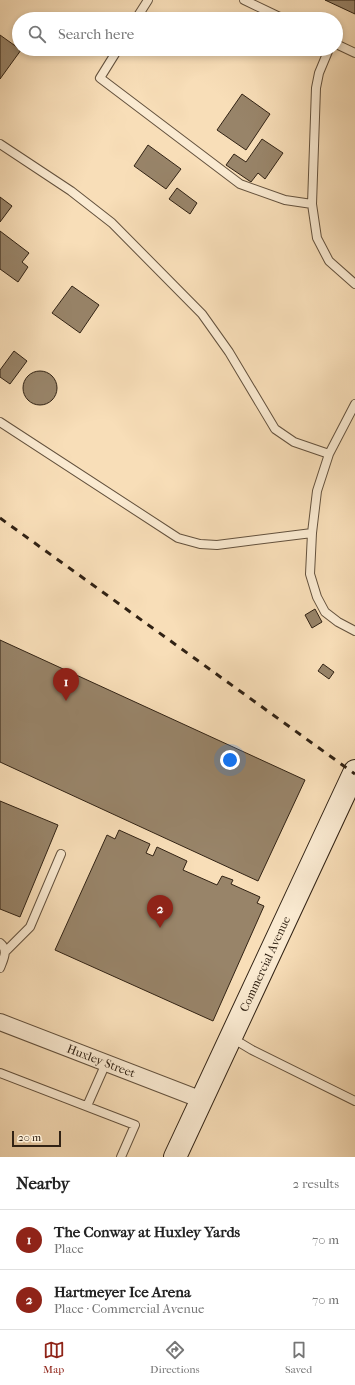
<!DOCTYPE html>
<html lang="en">
<head>
<meta charset="utf-8">
<style>
  body { margin:0; font-family:"IM FELL French Canon",serif; background:#f6f6f6; color:#222 }
  .scale { position:absolute; left:12px; bottom:10px; width:49px; box-sizing:border-box; padding-left:4px; border:2px solid #312214; border-top:0; font-size:11px; line-height:14px; white-space:nowrap; color:#312214; -webkit-text-stroke:3px #faead1; paint-order:stroke }
  .you { position:absolute; left:230px; top:760px; width:14px; height:14px; margin:-10px; border:3px solid #fff; border-radius:50%; background:#1a73e8; box-shadow:0 0 0 6px #1a73e833 }
  .badge { display:grid; place-items:center; width:26px; height:26px; border-radius:50%; background:#8f2418; color:#fff; font-size:13px; font-weight:700 }
  .pin { position:absolute; translate:-50% -33px; filter:drop-shadow(0 1px 2px #0008) }
  .pin::after { content:''; position:absolute; top:21px; width:14px; height:12px; background:inherit; clip-path:polygon(0 0,100% 0,50% 100%) }
  .list { margin:0; padding:0; list-style:none }
  h2 { display:flex; justify-content:space-between; align-items:center; height:52px; margin:0; padding:0 16px; font-size:17px }
  h2 small { font-size:13px; font-weight:400; color:#767676 }
  .list li { display:grid; grid-template-columns:26px 1fr auto; gap:12px; align-items:center; box-sizing:border-box; height:60px; padding:0 16px; border-top:1px solid #e0e0e0 }
  .list b { display:block; font-size:15px; white-space:nowrap }
  .list p { margin:0; font-size:13px; white-space:nowrap; color:#767676 }
  .list em { font-size:13px; font-style:normal; color:#767676 }
  .icon { flex:none; width:22px; height:22px; fill:none; stroke:currentColor; stroke-width:2; stroke-linecap:round; stroke-linejoin:round }
  .map { position:relative; flex:none; width:355px; height:1157px; overflow:hidden }
  .search { position:absolute; background:#fff; box-shadow:0 2px 6px #0003; left:12px; right:12px; top:12px; height:44px; display:flex; align-items:center; gap:10px; box-sizing:border-box; padding:0 14px; border-radius:22px; color:#767676; font-size:15px }
  .sheet { height:172px; background:#fff }
  nav { display:flex; justify-content:space-around; align-items:center; box-sizing:border-box; height:56px; border-top:1px solid #e0e0e0; background:#fff; font-size:11px; color:#767676 }
  nav a { display:grid; justify-items:center; gap:2px }
  nav .on { color:#8f2418 }
  .map>svg:first-child { display:block }
</style>
</head>
<body>
<div class="map">
<svg width="355" height="1157" viewBox="0 0 355 1157">
  <rect width="100%" height="100%" fill="#f8deb8"/>
  <filter id="stains"><feTurbulence type="fractalNoise" baseFrequency=".005" numOctaves="4"/><feColorMatrix values="0 0 0 0 .2 0 0 0 0 .09 0 0 0 0 .02 0 0 0 .5 -.17"/></filter>
  <radialGradient id="worn" r=".72"><stop offset=".6" stop-color="#630" stop-opacity="0"/><stop offset="1" stop-color="#630" stop-opacity=".3"/></radialGradient>
  <path fill="#988469" stroke="#312214" d="M325,0h30v14z
    M0,35l21,15 -21,29z
    M242,94l28,20 -24,36 -29,-20z
    M262,139l21,14 -18,26 -7,-6 -7,9 -25,-17 8,-11 12,8z
    M148,145l33,24 -15,20 -32,-23z
    M177,188l20,15 -7,11 -21,-15z
    M0,197l12,9 -12,16z
    M0,231l29,22 -7,9 6,5 -10,15 -18,-13z
    M72,286l27,19 -19,28 -28,-20z
    M14,351l13,10 -17,23 -10,-7v-7z
    M23 388a17 17 0 1 1 34 0a17 17 0 1 1-34 0Z
    M315,609l7,13 -10,6 -7,-13z
    M0,640l305,140 -47,101 -258,-119z
    M323,664l11,8 -5,7 -11,-8z
    M0,801l58,24 -38,92 -20,-8z
    M119,830l31,14 -4,9 7,3 4,-9 30,14 -4,9 34,15 5,-9 11,4 -2,4 29,13 -3,6 7,3 -51,115 -158,-71 52,-115 8,4z"/>
  <g fill="none" stroke-linecap="round" stroke-linejoin="round">
    <defs>
      <path id="lane" d="M244,0l40,19
        M136,19l12,-19
        M336,44l19,9
        M118,49l-18,29 140,106 45,16 27,4
        M329,49l-10,24 -3,15 -4,116 5,34 12,23 26,23
        M0,144l71,47 41,32 90,91 27,38 46,77 19,13 35,12
        M355,404l-26,50 -12,37 -5,42 -2,41 7,23 8,15 13,10 17,9
        M0,422l178,116 22,6 17,1 95,-12
        M0,943c9,7 3,17 0,25
        M5,952l25,-25 31,-73
        M232,1038l20,12 103,51
        M0,1073l135,52 -14,32
        M87,1106l19,-43"/>
      <path id="street" d="M0,1022l202,78"/>
      <path id="secondary" d="M175,1157l180,-386"/>
    </defs>
    <use href="#lane" stroke="#63513d" stroke-width="10"/>
    <use href="#street" stroke="#63513d" stroke-width="18"/>
    <use href="#secondary" stroke="#312214" stroke-width="24"/>
    <use href="#lane" stroke="#faead1" stroke-width="8"/>
    <use href="#street" stroke="#faead1" stroke-width="16"/>
    <use href="#secondary" stroke="#faead1" stroke-width="22"/>
    <path stroke="#312214" stroke-width="3" stroke-dasharray="7 7" stroke-linecap="butt" d="M0,518l355,256"/>
  </g>
  <g text-anchor="middle" stroke-width="3" stroke-linejoin="round" paint-order="stroke">
    <g font-size="12" fill="#312214" stroke="#faead1">
      <text transform="translate(265 964) rotate(-65)" y="4">Commercial Avenue</text>
      <text transform="translate(101 1061) rotate(21)" y="4">Huxley Street</text>
    </g>
  </g>
  <rect width="100%" height="100%" filter="url(#stains)"/>
  <rect width="100%" height="100%" fill="url(#worn)"/>
</svg>
<div class="scale">20 m</div>
<div class="you"></div>
<div class="pin badge" style="left:66px;top:701px">1</div>
<div class="pin badge" style="left:160px;top:928px">2</div>
<div class="search"><svg class="icon" aria-label="search" viewBox="0 0 24 24"><circle cx="10" cy="10" r="6"/><path d="M15 15l6 6"/></svg>Search here</div>
</div>
<section class="sheet">
<h2>Nearby<small>2 results</small></h2>
<ul class="list">
<li><span class="badge">1</span><div><b>The Conway at Huxley Yards</b><p>Place</p></div><em>70 m</em></li>
<li><span class="badge">2</span><div><b>Hartmeyer Ice Arena</b><p>Place · Commercial Avenue</p></div><em>70 m</em></li>
</ul>
</section>
<nav>
<a class="on"><svg class="icon" aria-label="map" viewBox="0 0 24 24"><path d="M3 6l6-2 6 2 6-2v14l-6 2-6-2-6 2zM9 4v14M15 6v14"/></svg>Map</a>
<a><svg class="icon" aria-label="directions" viewBox="0 0 24 24"><path d="M12 3l9 9-9 9-9-9zM9 14v-3h6M13 9l2 2-2 2"/></svg>Directions</a>
<a><svg class="icon" aria-label="saved" viewBox="0 0 24 24"><path d="M7 4h10v16l-5-4-5 4z"/></svg>Saved</a>
</nav>
</body>
</html>
